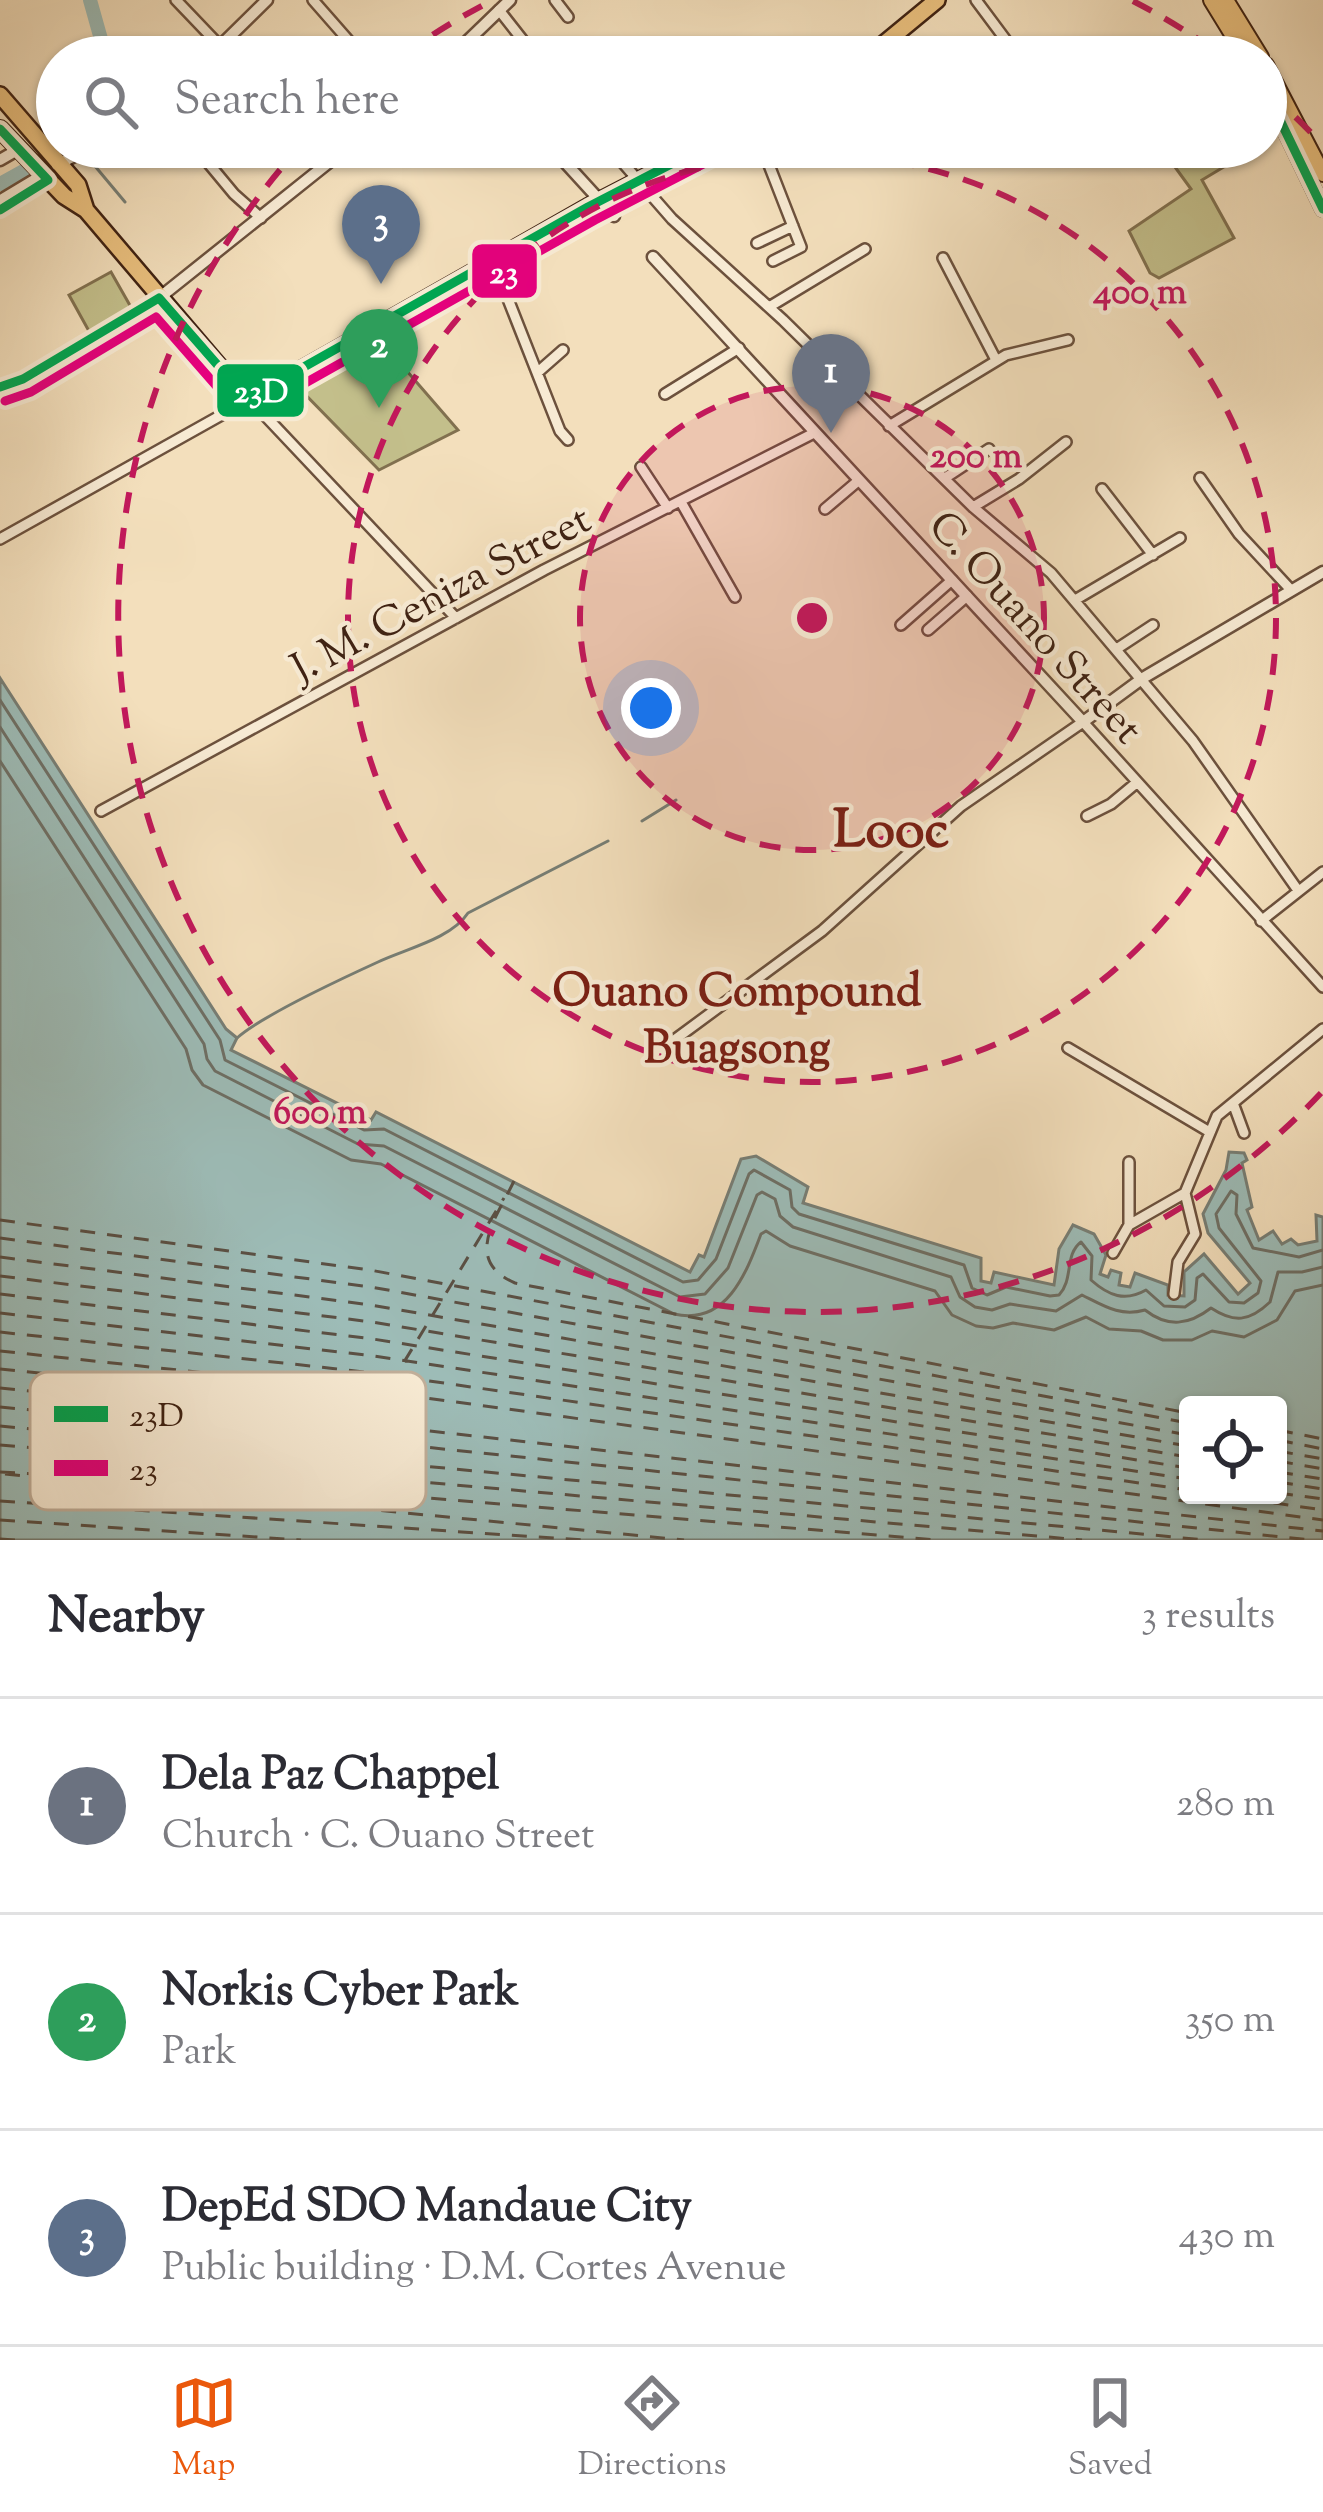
<!DOCTYPE html>
<html lang="en">
<head>
<meta charset="utf-8">
<style>
  body { margin:0; font-family:"Sorts Mill Goudy",serif; background:#f7f7f7; color:#2b2b33 }
  .controls { position:absolute; right:36px; bottom:36px; display:grid; overflow:hidden; border-radius:12px; box-shadow:0 3px 9px #0004 }
  .controls button { width:108px; height:108px; display:grid; place-items:center; padding:0; border:0; border-bottom:3px solid #e1e1e2; background:#fff; color:#2b2b33; font:60px sans-serif }
  .you { position:absolute; left:651px; top:708px; width:42px; height:42px; margin:-30px; border:9px solid #fff; border-radius:50%; background:#1a73e8; box-shadow:0 0 0 18px #1a73e833 }
  .badge { display:grid; place-items:center; width:78px; height:78px; border-radius:50%; background:#ea580c; color:#fff; font-size:39px; font-weight:700 }
  .pin { position:absolute; translate:-50% -99px; filter:drop-shadow(0 3px 6px #0008) }
  .pin::after { content:''; position:absolute; top:63px; width:42px; height:36px; background:inherit; clip-path:polygon(0 0,100% 0,50% 100%) }
  .list { margin:0; padding:0; list-style:none }
  h2 { display:flex; justify-content:space-between; align-items:center; height:156px; margin:0; padding:0 48px; font-size:51px }
  h2 small { font-size:39px; font-weight:400; color:#7c7c81 }
  .list li { display:grid; grid-template-columns:78px 1fr auto; gap:36px; align-items:center; box-sizing:border-box; height:216px; padding:0 48px; border-top:3px solid #e1e1e2 }
  .list b { display:block; font-size:45px; white-space:nowrap }
  .list p { margin:0; font-size:39px; white-space:nowrap; color:#7c7c81 }
  .list em { font-size:39px; font-style:normal; color:#7c7c81 }
  .icon { flex:none; width:66px; height:66px; fill:none; stroke:currentColor; stroke-width:2; stroke-linecap:round; stroke-linejoin:round }
  .map { position:relative; flex:none; width:1323px; height:1540px; overflow:hidden }
  .search { position:absolute; background:#fff; box-shadow:0 3px 9px #0004; left:36px; right:36px; top:36px; height:132px; display:flex; align-items:center; gap:30px; box-sizing:border-box; padding:0 42px; border-radius:66px; color:#7c7c81; font-size:45px }
  .sheet { height:804px; background:#fff }
  nav { display:flex; justify-content:space-around; align-items:center; box-sizing:border-box; height:168px; border-top:3px solid #e1e1e2; background:#fff; font-size:33px; color:#7c7c81 }
  nav a { display:grid; justify-items:center; gap:6px }
  nav .on { color:#ea580c }
  .map>svg:first-child { display:block }
</style>
</head>
<body>
<div class="map">
<svg width="1323" height="1540" viewBox="0 0 1323 1540">
  <rect width="100%" height="100%" fill="#f3dfbc"/>
  <filter id="stains"><feTurbulence type="fractalNoise" baseFrequency=".00167" numOctaves="4"/><feColorMatrix values="0 0 0 0 .2 0 0 0 0 .09 0 0 0 0 .02 0 0 0 .5 -.17"/></filter>
  <radialGradient id="worn" r=".72"><stop offset=".6" stop-color="#630" stop-opacity="0"/><stop offset="1" stop-color="#630" stop-opacity=".3"/></radialGradient>
  <path fill="#c3bf8b" stroke="#81704f" stroke-width="3" d="M1185,147h65l2,3 -50,30 32,58 -75,40 -9,-5 -21,-42 62,-42 -24,-33z
    M111,272l21,37 -42,24 -21,-38z
    M380,340l78,90 -79,40 -82,-84z"/>
  <path fill="#9dbcb7" stroke="#777e75" stroke-width="3" fill-rule="evenodd" d="M0,678l226,351 11,9 -6,12 140,70 5,-8 314,160 9,-17 5,2 37,-98 15,-3 52,31 -5,16 178,55v23l10,2 3,-11 60,13 5,-36 14,-24 21,9 12,21 -6,19 8,3 3,-7 10,3 -2,12 11,2 5,-14 33,12v10l16,1v-24l20,-18 34,40 12,-11 -42,-50 -5,-19 23,-44 3,-18 15,1 3,7 -5,3 10,44 -5,3 12,30 14,-9 9,13 9,-5 7,6 19,-4 -1,-26 7,2v323h-1323zM1188,1405h90v90h-90z"/>
  <g fill="none" stroke-linecap="round" stroke-linejoin="round">
    <path stroke="#6e6f65" stroke-width="3" d="M0,700l220,340 5,20 139,70 20,-1 299,153 15,-2 18,-21 33,-85 5,-4 36,20 2,17 7,7 165,51 8,23 15,7 19,-8 44,9 9,-1c15,-16 5,-40 22,-53l11,14 -1,24c18,16 34,22 55,10l18,16 21,1 10,-7 2,-22 6,-4 26,28 15,1 14,-10 3,-12 -42,-53 -3,-14 15,-23 6,4 -1,19 17,34 46,9 24,-7
      M0,727l204,317 3,15 8,12 143,73 26,2 296,151 25,-3 23,-26 29,-73 5,-3 13,7 5,17 13,11 158,50 9,20 15,10 17,3 18,-6 46,7 26,-16c22,11 38,22 63,15 23,18 44,15 66,-2 23,15 38,14 59,-6l8,-30h24l21,-5
      M0,761l186,288 6,21 11,15 148,75 30,4 293,150c52,12 72,-40 87,-80l5,-3 24,15 145,45 17,24 24,11 17,2 20,-5 41,7 32,-13 23,12 32,2 22,9h29l20,-9 32,6 33,-17 18,-29 28,-6"/>
    <path stroke="#777e75" stroke-width="3" d="M79,147l46,55
      M642,821l34,-21
      M237,1038c26,-23 106,-60 141,-76 27,-13 73,-23 90,-49l140,-72"/>
    <path stroke="#9dbcb7" stroke-width="14" d="M90,0l16,57
      M0,184l67,-37"/>
    <path stroke="#5b5044" stroke-width="3" stroke-dasharray="15 12" stroke-linecap="butt" d="M514,1181c-17,36 -52,79 1,102l673,130
      M0,1220l370,50 818,153
      M0,1238l371,49 817,148
      M0,1257l371,48 817,141
      M0,1276l372,46 816,135
      M0,1294l373,45 815,129
      M0,1313l374,43 814,123
      M0,1332l374,41 814,117
      M0,1351l375,40 948,129
      M0,1369l376,39 128,-210
      M0,1388l376,37 947,106
      M0,1407l377,35 934,98
      M0,1426l1205,114
      M1278,1430l45,9
      M1278,1440l45,9
      M0,1445l1082,95
      M1278,1451l45,8
      M1278,1461l45,8
      M0,1472l379,22 558,46
      M1278,1472l45,7
      M5,1474l679,66
      M1278,1482l45,7
      M1278,1493l45,6
      M1220,1495l103,15
      M0,1501l583,39
      M0,1520l301,20
      M0,1539l17,1"/>
    <defs>
      <path id="minor" d="M176,0l44,46
        M313,0l50,57
        M555,0l13,17
        M976,0l41,55
        M499,10l37,47
        M195,147l39,47 27,24
        M609,147l63,72 111,101 190,187 78,66 142,168 104,148
        M762,147l39,100 -28,14
        M0,200l43,-26
        M0,210l48,-30
        M757,243l36,-17
        M943,258l53,102
        M493,261l67,170 8,9
        M769,307l96,-58
        M538,372l25,-22
        M0,387l23,-8 136,-81
        M250,393l6,13 200,212
        M665,394l74,-46
        M889,426l117,-71 62,-15
        M641,467l27,41
        M945,478l44,-29
        M1200,478l39,56 52,56
        M1102,489l51,66
        M681,502l54,95
        M973,507l46,-28 47,-37
        M825,509l33,-28
        M0,539l234,-131 15,-16
        M1075,600l105,-62
        M901,625l51,-45
        M928,630l39,-34
        M1118,648l35,-23
        M101,811l443,-241 268,-136
        M1087,816l24,-12 24,-20
        M1261,921l62,-49
        M1068,1048l140,83
        M658,1052l164,-121 139,-125 122,-84 240,265
        M1233,1103l11,30
        M1129,1162v63
        M1113,1253l16,-28 56,-32 32,-77 106,-87
        M1174,1294l4,-32 17,-28 -10,-41"/>
      <path id="tertiary" d="M209,57l58,-57
        M451,57l59,-57
        M551,147l63,69
        M0,160l19,-11
        M57,165l34,-18
        M653,257l430,465 60,-44 180,-106
        M159,298l189,-151"/>
      <path id="primary" d="M1211,0l35,57
        M1226,0l35,57
        M1266,65l57,109
        M1266,91l57,118"/>
      <path id="trunk" d="M868,57l69,-57
        M0,95l78,90 8,25
        M0,129l64,67 22,14 149,175 18,7 32,-13 303,-172 116,-60"/>
    </defs>
    <use href="#minor" stroke="#6c513d" stroke-width="14"/>
    <use href="#tertiary" stroke="#6c513d" stroke-width="15"/>
    <use href="#primary" stroke="#3f2213" stroke-width="18"/>
    <use href="#trunk" stroke="#3f2213" stroke-width="20"/>
    <use href="#minor" stroke="#f7ead3" stroke-width="9"/>
    <use href="#tertiary" stroke="#f7ead3" stroke-width="10"/>
    <use href="#primary" stroke="#eac07e" stroke-width="14"/>
    <use href="#trunk" stroke="#eac07e" stroke-width="15"/>
    <defs>
      <path id="bus-1" d="M1266,91l57,118
        M0,129l48,51 -48,30
        M0,387l23,-8 136,-81 76,87 14,7 14,-2 325,-183 116,-60"/>
      <path id="bus-2" d="M5,401l26,-9 125,-75 70,80 21,10 21,-3 327,-184 116,-60"/>
    </defs>
    <use href="#bus-1" stroke="#f7ead3" stroke-width="18"/>
    <use href="#bus-2" stroke="#f7ead3" stroke-width="18"/>
    <use href="#bus-1" stroke="#00a651" stroke-width="9"/>
    <use href="#bus-2" stroke="#e5007d" stroke-width="9"/>
  </g>
  <circle cx="812" cy="618" r="232" fill="#c2185b" fill-opacity=".12"/>
  <g fill="none" stroke="#c2185b" stroke-width="6" stroke-dasharray="21 15">
    <circle cx="812" cy="618" r="232"/>
    <circle cx="812" cy="618" r="464"/>
    <path d="M1321 1093A696 696 0 0 1 299 148M403 55A696 696 0 0 1 491 1M1133 1A696 696 0 0 1 1221 55M1269 93A696 696 0 0 1 1321 143"/>
  </g>
  <g text-anchor="middle" stroke-width="9" stroke-linejoin="round" paint-order="stroke">
    <g font-size="42" fill="#3f2213" stroke="#f7ead3">
      <text transform="translate(440 592) rotate(-28)" y="15">J. M. Ceniza Street</text>
      <text transform="translate(1037 626) rotate(48)" y="15">C. Ouano Street</text>
    </g>
    <g font-size="45" font-weight="bold" fill="#7a1f14" stroke="#f7ead3">
      <text x="737" y="1005">Ouano Compound</text>
      <text x="737" y="1062">Buagsong</text>
    </g>
    <g font-size="54" font-weight="bold" fill="#7a1f14" stroke="#f7ead3">
      <text x="891" y="846">Looc</text>
    </g>
  </g>
  <rect x="30" y="1372" width="396" height="138" rx="18" fill="#f7ead3" stroke="#c0ae99" stroke-width="3"/>
  <rect x="54" y="1406" width="54" height="16" fill="#00a651"/>
  <rect x="54" y="1460" width="54" height="16" fill="#e5007d"/>
  <g font-size="33" fill="#3f2213">
    <text x="129" y="1426">23D</text>
    <text x="129" y="1480">23</text>
  </g>
  <circle cx="812" cy="618" r="18" fill="#c2185b" stroke="#f7ead3" stroke-width="6"/>
  <g font-size="36" text-anchor="middle" font-weight="bold" fill="#c2185b" stroke="#f7ead3" stroke-width="9" stroke-linejoin="round" paint-order="stroke">
    <text x="1140" y="303">400 m</text>
    <text x="976" y="467">200 m</text>
    <text x="320" y="1123">600 m</text>
  </g>
  <g stroke="#f7ead3" stroke-width="4.5">
    <rect x="470" y="242" width="69" height="58" rx="12" fill="#e5007d"/>
    <rect x="215" y="362" width="91" height="57" rx="12" fill="#00a651"/>
  </g>
  <g font-size="33" text-anchor="middle" font-weight="bold" fill="#fff">
    <text x="504" y="283">23</text>
    <text x="261" y="402">23D</text>
  </g>
  <rect width="100%" height="100%" filter="url(#stains)"/>
  <rect width="100%" height="100%" fill="url(#worn)"/>
</svg>
<div class="controls">
<button><svg class="icon" aria-label="locate" viewBox="0 0 24 24"><circle cx="12" cy="12" r="6"/><path d="M12 2v4M12 18v4M2 12h4M18 12h4"/></svg></button>
</div>
<div class="you"></div>
<div class="pin badge" style="left:831px;top:433px;background:#6b7280">1</div>
<div class="pin badge" style="left:379px;top:408px;background:#2e9e5b">2</div>
<div class="pin badge" style="left:381px;top:284px;background:#5c6f8a">3</div>
<div class="search"><svg class="icon" aria-label="search" viewBox="0 0 24 24"><circle cx="10" cy="10" r="6"/><path d="M15 15l6 6"/></svg>Search here</div>
</div>
<section class="sheet">
<h2>Nearby<small>3 results</small></h2>
<ul class="list">
<li><span class="badge" style="background:#6b7280">1</span><div><b>Dela Paz Chappel</b><p>Church · C. Ouano Street</p></div><em>280 m</em></li>
<li><span class="badge" style="background:#2e9e5b">2</span><div><b>Norkis Cyber Park</b><p>Park</p></div><em>350 m</em></li>
<li><span class="badge" style="background:#5c6f8a">3</span><div><b>DepEd SDO Mandaue City</b><p>Public building · D.M. Cortes Avenue</p></div><em>430 m</em></li>
</ul>
</section>
<nav>
<a class="on"><svg class="icon" aria-label="map" viewBox="0 0 24 24"><path d="M3 6l6-2 6 2 6-2v14l-6 2-6-2-6 2zM9 4v14M15 6v14"/></svg>Map</a>
<a><svg class="icon" aria-label="directions" viewBox="0 0 24 24"><path d="M12 3l9 9-9 9-9-9zM9 14v-3h6M13 9l2 2-2 2"/></svg>Directions</a>
<a><svg class="icon" aria-label="saved" viewBox="0 0 24 24"><path d="M7 4h10v16l-5-4-5 4z"/></svg>Saved</a>
</nav>
</body>
</html>
